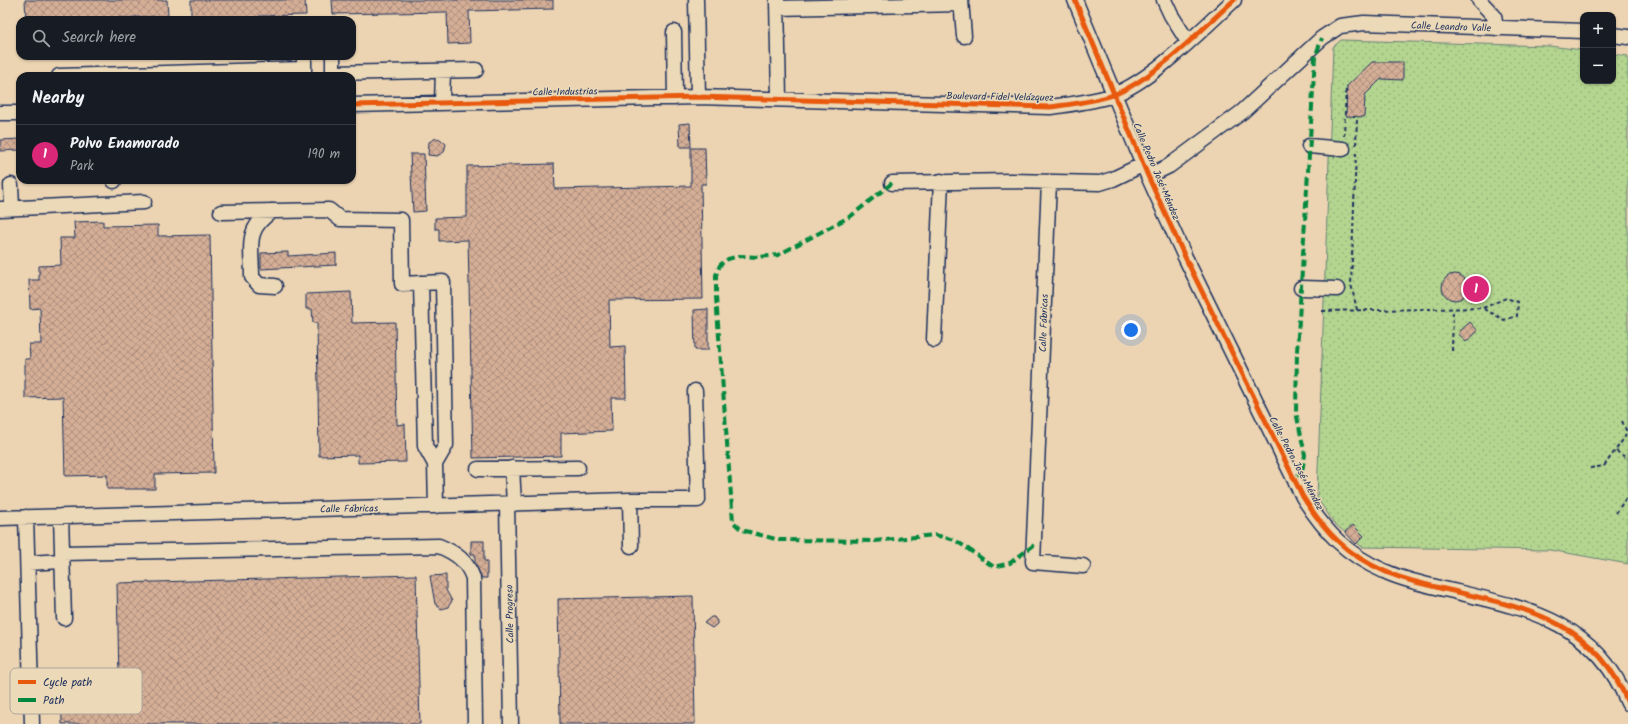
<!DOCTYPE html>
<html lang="en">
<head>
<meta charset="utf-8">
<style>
  body { margin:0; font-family:Kalam,sans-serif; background:#20242c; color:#f1f3f6 }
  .controls { position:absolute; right:12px; top:12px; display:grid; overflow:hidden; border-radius:8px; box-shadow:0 1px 3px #0004 }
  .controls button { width:36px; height:36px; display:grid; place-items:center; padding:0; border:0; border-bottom:1px solid #363941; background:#171b24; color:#f1f3f6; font:20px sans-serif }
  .you { position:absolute; left:1131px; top:330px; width:14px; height:14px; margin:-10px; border:3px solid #fff; border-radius:50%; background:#1a73e8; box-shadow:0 0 0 6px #1a73e833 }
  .badge { display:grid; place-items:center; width:26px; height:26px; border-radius:50%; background:#db2777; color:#fff; font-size:13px; font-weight:700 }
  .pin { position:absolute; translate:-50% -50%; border:2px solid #fff; box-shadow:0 1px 4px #0006 }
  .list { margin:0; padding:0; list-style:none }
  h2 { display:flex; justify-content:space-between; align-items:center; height:52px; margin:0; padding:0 16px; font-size:17px }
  h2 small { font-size:13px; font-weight:400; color:#9ea1a6 }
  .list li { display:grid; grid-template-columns:26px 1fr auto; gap:12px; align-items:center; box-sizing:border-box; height:60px; padding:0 16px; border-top:1px solid #363941 }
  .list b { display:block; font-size:15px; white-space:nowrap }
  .list p { margin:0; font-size:13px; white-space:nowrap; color:#9ea1a6 }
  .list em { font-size:13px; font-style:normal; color:#9ea1a6 }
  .icon { flex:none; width:22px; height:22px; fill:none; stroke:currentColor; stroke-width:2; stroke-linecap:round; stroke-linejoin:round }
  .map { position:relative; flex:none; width:1628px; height:724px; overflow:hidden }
  .search { position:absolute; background:#171b24; box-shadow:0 1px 3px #0004; left:16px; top:16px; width:340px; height:44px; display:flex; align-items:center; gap:10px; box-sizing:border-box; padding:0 14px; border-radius:12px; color:#9ea1a6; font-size:15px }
  .panel { position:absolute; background:#171b24; box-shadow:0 1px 3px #0004; left:16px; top:72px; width:340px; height:112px; border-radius:12px }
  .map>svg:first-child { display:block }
</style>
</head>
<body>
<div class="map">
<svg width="1628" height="724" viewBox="0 0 1628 724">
  <defs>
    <pattern id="park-dots" width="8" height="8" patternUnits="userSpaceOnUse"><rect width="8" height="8" fill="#b3d58f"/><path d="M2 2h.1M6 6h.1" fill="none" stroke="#99b77e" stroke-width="1.8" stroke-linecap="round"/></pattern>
    <pattern id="building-cross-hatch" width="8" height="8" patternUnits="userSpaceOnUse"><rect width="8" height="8" fill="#d5ae96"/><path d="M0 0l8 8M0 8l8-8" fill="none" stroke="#ac8e7e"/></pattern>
  </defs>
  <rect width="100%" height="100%" fill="#ecd4b2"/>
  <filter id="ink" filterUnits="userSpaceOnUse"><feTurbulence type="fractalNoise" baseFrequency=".025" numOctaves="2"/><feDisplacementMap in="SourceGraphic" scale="8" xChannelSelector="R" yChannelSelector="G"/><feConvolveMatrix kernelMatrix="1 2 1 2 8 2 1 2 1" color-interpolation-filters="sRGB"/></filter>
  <g filter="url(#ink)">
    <path fill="url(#park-dots)" stroke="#678276" d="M1341,40l208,6 34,4v31h30v-27l15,2v508l-78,-14 -188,-3 -28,-24 -17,-25 16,-451z"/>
    <path fill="url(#building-cross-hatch)" stroke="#1b2f5e" d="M25,0h142l1,16 -57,2v2h-85z
      M191,0h114l1,15 -47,1v4h-40v-3l-28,1z
      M332,0h221v9l-84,2 1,32 -22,1 -1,-32 -114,2z
      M1372,62h31v18l-22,-1 -16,16 -1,22 -18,-1 1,-30z
      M690,123l1,24h-11l-1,-23z
      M436,138l4,1 6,5 -2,8 -7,4 -9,-1 1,-13z
      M20,139v11l-20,1v-11z
      M691,148h14l1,36h-5l2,115 -94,1 1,47 15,-1 1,52h-15l1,33 -51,2v23l-88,2 -5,-218 -29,1v-12h-4v-11l32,-1v-51l87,-2 1,25 136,-3z
      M410,154h14l2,57 -13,1z
      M103,221v5l55,-1v11l52,-1 4,238 -59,1v15h-48v-14l-42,1 -2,-79 -38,1v-39h5l-1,-15h12l-1,-36 -10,1 -1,-29h10v-14l22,-1 -1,-27h15l-1,-16z
      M288,252v4l48,-3v12l-75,4v-16z
      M1442 287a13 13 0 1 1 26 0a13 13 0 1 1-26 0Z
      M351,292l1,31 43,-1 2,103 8,-1 1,38 -48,1v-8l-39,1 -2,-133h-4l-1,-14h-6v-15z
      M708,309v41h-13l-1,-40z
      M1470,322l8,9 -12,11 -8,-9z
      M1353,525l11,11 -8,8 -11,-12z
      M471,541h13v20h3v17h-5l-7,-15v-9h-4z
      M416,575l4,149h-358l-1,-44 58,-1 -2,-96z
      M446,575v15l6,11 -4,6 -7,2 -6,-5 -5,-28z
      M693,596l2,128h-135l-2,-125z
      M711,617h3l3,4v3l-5,4 -8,-5z"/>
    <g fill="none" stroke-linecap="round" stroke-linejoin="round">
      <defs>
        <path id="minor" d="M696,0l2,97
          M777,0l2,99
          M961,0l3,36
          M1075,0l73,176 37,81 118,240c22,35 44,58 81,74 17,8 35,12 52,16 81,20 158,29 192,116
          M1164,0l7,15 17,27
          M1479,0l15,16 2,12
          M777,8l184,-4
          M674,32l1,66
          M1613,35l15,2
          M333,73l143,-3
          M59,76l245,-7
          M304,76v-20
          M333,76v-20
          M442,102l1,-31
          M352,105l346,-8 352,10c21,-3 43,-5 63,-12 40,-15 89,-66 121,-95
          M0,113h20
          M1309,146l34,3
          M1148,176l21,-10 73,-54 80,-74 18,-12 24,-3 219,8
          M114,181v-1
          M1049,182l-16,380 50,4
          M892,183l119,-2 89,2 13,-4 31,-15
          M11,185l1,23
          M0,209l144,-7
          M272,211c-28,19 -20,36 -20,66l7,8 16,1
          M221,212l108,-2 11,9 61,1 1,64 41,-2 3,163 -11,19 1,42
          M421,283l4,163 10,18
          M1301,288l36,1
          M934,340l7,-159
          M512,468l2,36
          M478,469l100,-1
          M630,500l1,46
          M507,504l4,220
          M61,516l3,102
          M26,517l6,207
          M0,518l630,-18h68l-3,-109
          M62,553l377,-7c17,7 28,15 34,32l2,146
          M28,563l34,-2"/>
      </defs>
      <use href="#minor" stroke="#1b2f5e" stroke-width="17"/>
      <path stroke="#1b2f5e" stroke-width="2" stroke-dasharray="4 3" stroke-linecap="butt" d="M1344,136l2,-50
        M1356,145l1,-27
        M1356,153l-5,131 6,26
        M1322,311l161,-3 23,-10 12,4 -1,14 -13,4 -21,-12
        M1452,351l1,-42
        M1616,451l12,8
        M1590,468l14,-2 21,-29 1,-7 -4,-9
        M1616,513l12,-18"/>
      <use href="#minor" stroke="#ecd9b7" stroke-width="14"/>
      <path stroke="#00873e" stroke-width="4" stroke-dasharray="8 4" stroke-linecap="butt" d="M892,183l-41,33 -73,39 -19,2 -20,-1 -11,3 -8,6 -4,10v22l17,225 9,8 37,10 96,1 60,-6 20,5 39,27 16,-4 24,-18
        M1294,479l8,-8 3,-16 -9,-43 1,-60 18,-295 7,-19"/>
      <defs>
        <path id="cycleway" d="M1075,0l73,176 37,81 118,240c22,35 44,58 81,74 17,8 35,12 52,16 81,20 158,29 192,116
          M352,105l346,-8 352,10c21,-3 43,-5 63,-12 40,-15 89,-66 121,-95"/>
      </defs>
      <use href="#cycleway" stroke="#ecd9b7" stroke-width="8"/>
      <use href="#cycleway" stroke="#e8590c" stroke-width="5"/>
    </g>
  </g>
  <g text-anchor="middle" stroke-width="3" stroke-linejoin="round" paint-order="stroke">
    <g font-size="10" fill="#1b2f5e" stroke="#ecd9b7">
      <text transform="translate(1451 26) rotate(2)" y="4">Calle Leandro Valle</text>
      <text transform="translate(565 91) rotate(-1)" y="4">Calle Industrias</text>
      <text transform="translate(1000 96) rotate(1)" y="4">Boulevard Fidel Velázquez</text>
      <text transform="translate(1157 171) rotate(67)" y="4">Calle Pedro José Méndez</text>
      <text transform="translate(1043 323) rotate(-88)" y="4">Calle Fábricas</text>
      <text transform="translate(1297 463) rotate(62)" y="4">Calle Pedro José Méndez</text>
      <text transform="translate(349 508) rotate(-1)" y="4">Calle Fábricas</text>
      <text transform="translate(509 614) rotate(-91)" y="4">Calle Progreso</text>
    </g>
  </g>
  <rect x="10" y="668" width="132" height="46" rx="6" fill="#ecd9b7" stroke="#ada69c" stroke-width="1"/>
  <rect x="18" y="680" width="18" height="4" fill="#e8590c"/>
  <rect x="18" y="698" width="18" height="4" fill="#00873e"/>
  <g font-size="11" fill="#1b2f5e">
    <text x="43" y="686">Cycle path</text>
    <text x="43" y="704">Path</text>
  </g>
</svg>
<div class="controls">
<button>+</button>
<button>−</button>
</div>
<div class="you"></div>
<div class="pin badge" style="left:1476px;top:289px">1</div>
<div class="search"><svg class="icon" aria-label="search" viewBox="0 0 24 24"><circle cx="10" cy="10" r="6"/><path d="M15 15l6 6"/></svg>Search here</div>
<section class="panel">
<h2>Nearby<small></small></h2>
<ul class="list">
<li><span class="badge">1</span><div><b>Polvo Enamorado</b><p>Park</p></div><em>190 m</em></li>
</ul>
</section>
</div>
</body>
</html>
